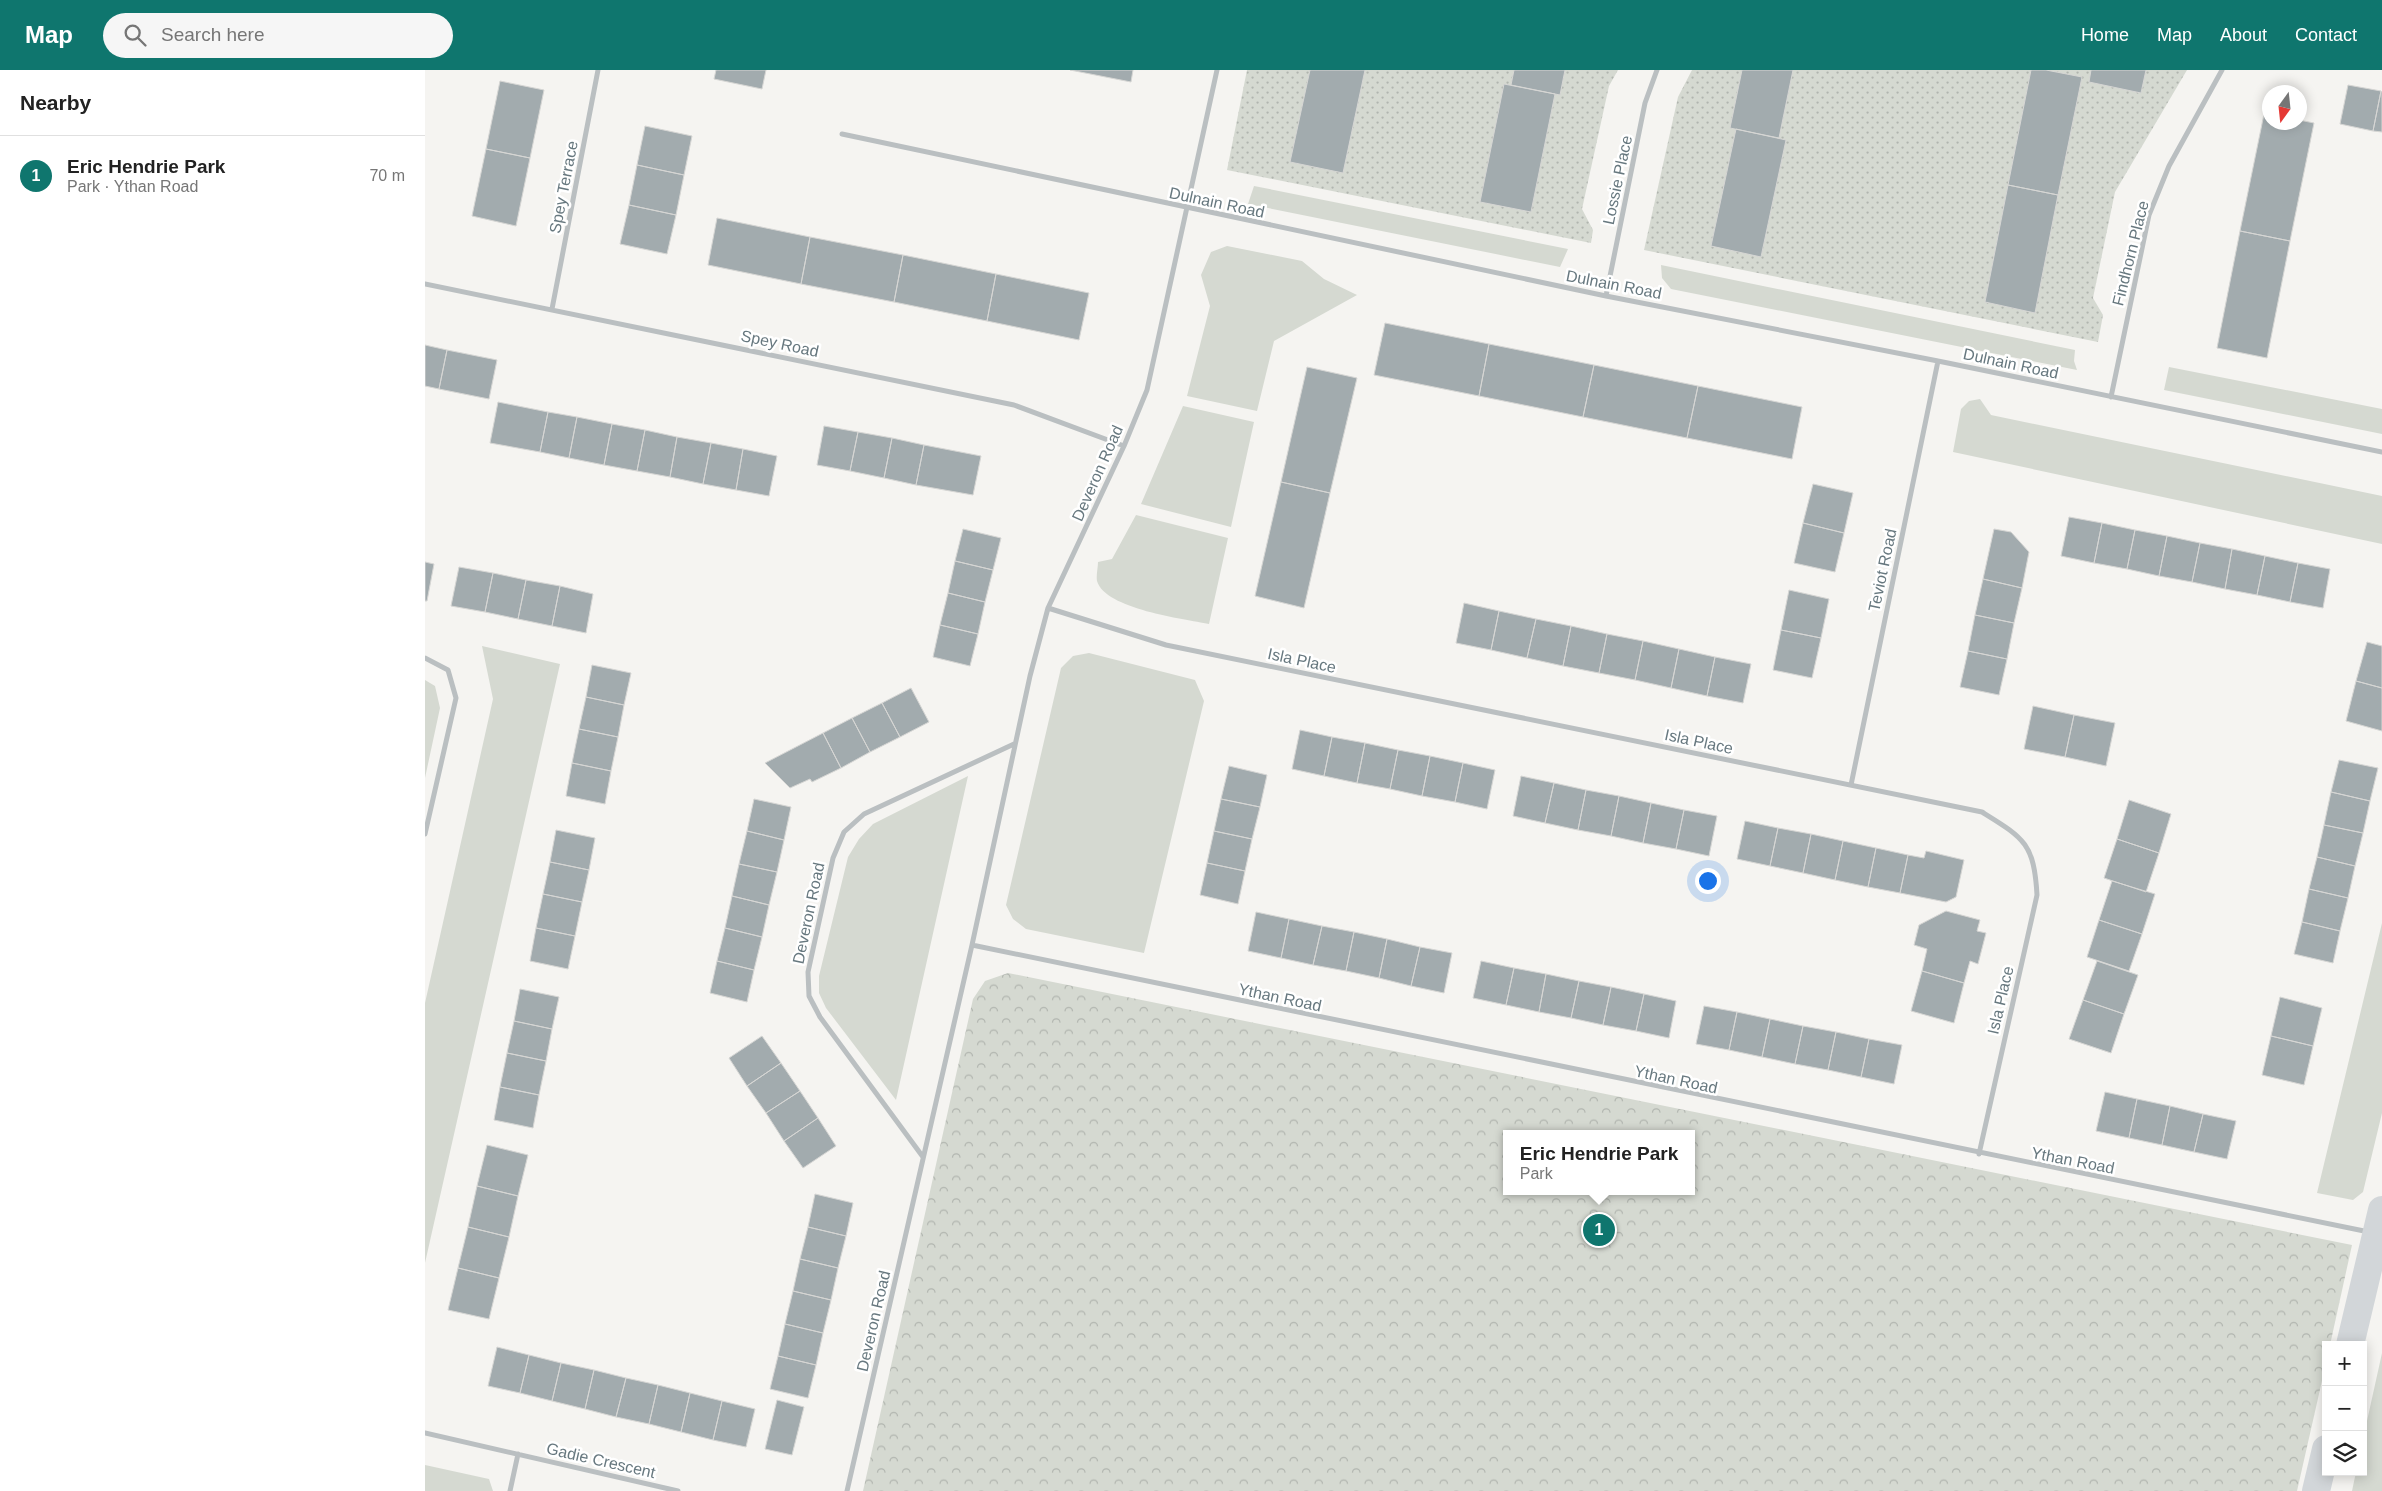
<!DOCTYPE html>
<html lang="en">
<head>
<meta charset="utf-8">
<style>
  body { margin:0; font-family:Helvetica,sans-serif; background:#f6f6f6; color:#222 }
  .controls { position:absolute; right:15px; bottom:15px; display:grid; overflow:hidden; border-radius:0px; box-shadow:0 2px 12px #0003 }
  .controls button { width:45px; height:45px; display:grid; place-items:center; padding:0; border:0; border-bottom:1px solid #e0e0e0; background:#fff; color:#222; font:25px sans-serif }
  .compass { position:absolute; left:1837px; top:15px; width:45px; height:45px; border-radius:50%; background:#fff; box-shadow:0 2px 12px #0003; rotate:195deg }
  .you { position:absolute; left:1282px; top:810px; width:18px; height:18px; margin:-12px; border:4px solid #fff; border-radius:50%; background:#1a73e8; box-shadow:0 0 0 8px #1a73e833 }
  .badge { display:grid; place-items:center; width:32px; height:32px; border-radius:50%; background:#0f766e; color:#fff; font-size:16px; font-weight:700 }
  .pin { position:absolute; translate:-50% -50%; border:2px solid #fff; box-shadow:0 1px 5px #0006 }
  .popup { position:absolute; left:1078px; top:1060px; width:192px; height:65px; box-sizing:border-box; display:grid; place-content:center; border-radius:0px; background:#fff; filter:drop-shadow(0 1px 4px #0005); font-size:16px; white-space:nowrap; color:#767676 }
  .popup b { font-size:19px; color:#222 }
  .popup::after { content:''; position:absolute; left:50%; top:100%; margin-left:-10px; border:10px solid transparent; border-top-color:#fff }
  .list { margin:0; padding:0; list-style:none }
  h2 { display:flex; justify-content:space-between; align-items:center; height:65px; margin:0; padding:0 20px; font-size:21px }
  h2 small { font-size:16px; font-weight:400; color:#767676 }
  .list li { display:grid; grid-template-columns:32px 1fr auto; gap:15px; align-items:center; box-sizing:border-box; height:80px; padding:0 20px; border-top:1px solid #e0e0e0 }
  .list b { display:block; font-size:19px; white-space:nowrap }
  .list p { margin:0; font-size:16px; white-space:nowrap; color:#767676 }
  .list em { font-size:16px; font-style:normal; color:#767676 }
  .icon { flex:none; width:28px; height:28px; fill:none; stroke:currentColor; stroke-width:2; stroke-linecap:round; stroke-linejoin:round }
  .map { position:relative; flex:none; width:1957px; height:1421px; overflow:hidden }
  header { display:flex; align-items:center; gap:30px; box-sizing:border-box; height:70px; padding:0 25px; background:#0f766e; color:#fff }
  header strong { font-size:24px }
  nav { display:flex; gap:28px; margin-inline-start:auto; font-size:18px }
  .search { width:350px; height:45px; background:#f6f6f6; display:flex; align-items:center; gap:12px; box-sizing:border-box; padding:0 18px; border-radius:28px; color:#767676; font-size:19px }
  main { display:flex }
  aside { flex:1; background:#fff }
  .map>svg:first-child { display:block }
</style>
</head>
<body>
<header>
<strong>Map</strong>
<div class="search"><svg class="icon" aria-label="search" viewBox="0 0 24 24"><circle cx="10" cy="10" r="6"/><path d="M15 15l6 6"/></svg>Search here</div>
<nav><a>Home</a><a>Map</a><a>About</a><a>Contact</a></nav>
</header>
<main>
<aside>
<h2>Nearby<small></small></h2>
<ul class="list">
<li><span class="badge">1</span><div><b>Eric Hendrie Park</b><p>Park · Ythan Road</p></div><em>70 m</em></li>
</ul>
</aside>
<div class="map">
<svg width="1957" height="1421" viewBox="0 0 1957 1421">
  <defs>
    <pattern id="park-crowns" width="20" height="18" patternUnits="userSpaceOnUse" patternTransform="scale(1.25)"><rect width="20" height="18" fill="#d5d9d1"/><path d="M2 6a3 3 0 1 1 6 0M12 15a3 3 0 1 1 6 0" fill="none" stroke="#b1b5af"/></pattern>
    <pattern id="garden-dots" width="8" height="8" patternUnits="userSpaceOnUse" patternTransform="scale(1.25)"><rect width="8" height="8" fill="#d5d9d1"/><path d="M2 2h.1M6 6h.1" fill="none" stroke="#b1b5af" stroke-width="1.8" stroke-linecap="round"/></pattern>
  </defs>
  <rect width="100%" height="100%" fill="#f5f4f1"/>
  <path fill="#d5d9d1" d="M829,116l314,63 -8,18 -312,-63z
    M802,176l75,15 22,18 33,16 -83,46 -17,70 -70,-15 23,-90 -9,-31 10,-23z
    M1236,195l414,85 -1,11 3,9 -406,-81 -9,-11z
    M1744,297l213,42v25l-218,-44z
    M1555,329l11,16 391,81v48l-429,-92 8,-43 8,-8z
    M758,336l71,16 -23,105 -90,-23z
    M711,445l92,23 -19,86c-25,-5 -104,-15 -112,-43 -1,-5 1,-14 1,-19l14,-3z
    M57,576l78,18 -135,599v-260l68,-304z
    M664,583l106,27 9,21 -60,252 -118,-24 -13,-10 -7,-14 55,-237 12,-12z
    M0,610l10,6 5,22 -15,70z
    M543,706l-72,324 -70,-92 -7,-15v-17l29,-119 11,-18 14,-15z
    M1957,853v190l-19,79 -10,8 -36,-7z
    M1957,1283v138h-30l4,-19h7v-33z
    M0,1395l64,14 4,12h-68z"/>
  <path fill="url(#park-crowns)" fill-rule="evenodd" d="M583,903l1344,272 -22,100h-4v18l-29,128h-1434l110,-492 12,-18zM1082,1064h184v57h-184z"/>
  <path fill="url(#garden-dots)" d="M822,0h371l-9,16 -27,123 11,21 -2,13 -364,-73z
    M1267,0h495l-72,122 -22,106 10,17 -5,27 -454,-92 34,-153z"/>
  <path fill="#a2abae" stroke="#d6d6d4" d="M291,0h50l-4,19 -48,-10z
    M645,0h63l-2,12z
    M885,0h55l-22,103 -53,-11z
    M1089,0h51l-5,25 -49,-10z
    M1317,0h51l-14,68 -49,-10z
    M1606,0h15l36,7 -24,118 -50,-10z
    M1666,0h55l-5,23 -52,-11z
    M75,11l44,9 -14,68 -44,-9z
    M1079,14l51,10 -24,118 -51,-10z
    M1923,15l33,6 -8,40 -33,-7z
    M1956,21l1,1v40l-9,-1z
    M1839,44l5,1v7h30v-2l15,3 -24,118 -50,-10z
    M220,56l47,10 -8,39 -47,-10z
    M1311,59l50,11 -25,117 -50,-11z
    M61,79l44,9 -14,68 -44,-10z
    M212,95l47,10 -8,40 -47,-10z
    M1583,115l50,10 -23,118 -50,-11z
    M204,135l47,10 -9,39 -47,-10z
    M292,148l93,19 -9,47 -93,-19z
    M1815,161l50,10 -23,117 -50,-10z
    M385,167l93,18 -9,47 -93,-18z
    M478,185l93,19 -9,47 -93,-19z
    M571,204l93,19 -10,47 -92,-19z
    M960,253l104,21 -10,52 -105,-21z
    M1064,274l105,21 -11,52 -104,-21z
    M0,275l22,5 -8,39 -14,-3z
    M22,280l50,10 -8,39 -50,-10z
    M1169,295l104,21 -11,52 -104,-21z
    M882,297l50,11 -27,115 -49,-11z
    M1273,316l104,21 -10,52 -105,-21z
    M73,332l50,10 -8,40 -50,-9z
    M123,342l29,5 -8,41 -29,-6z
    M152,347l35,7 -8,41 -35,-7z
    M187,354l33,6 -8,41 -33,-6z
    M399,356l34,6 -8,39 -33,-6z
    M220,360l32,7 -7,40 -33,-6z
    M433,362l34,6 -8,40 -34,-7z
    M252,367l34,6 -8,41 -33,-7z
    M467,368l32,7 -8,40 -32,-7z
    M286,373l32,6 -7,41 -33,-6z
    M499,375l57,11 -8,39 -57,-10z
    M318,379l34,7 -8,40 -33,-6z
    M856,412l49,11 -26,115 -49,-12z
    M1388,414l40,9 -9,40 -41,-10z
    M1644,447l33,6 -8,40 -33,-7z
    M1378,453l41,10 -9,39 -41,-9z
    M1677,453l33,7 -8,39 -33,-6z
    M538,459l38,9 -8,32 -38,-9z
    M1569,459l17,3 18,20 -7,36 -39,-9z
    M1710,460l32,6 -8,40 -32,-7z
    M1742,466l33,7 -8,39 -33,-6z
    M1775,473l32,6 -7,40 -33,-7z
    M1807,479l33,7 -8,39 -32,-6z
    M1840,486l33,7 -8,39 -33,-7z
    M530,491l38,9 -8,32 -37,-9z
    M0,492l9,2 -7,37h-2z
    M1873,493l32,6 -7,39 -33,-6z
    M34,497l34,6 -8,39 -34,-6z
    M68,503l33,7 -8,39 -33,-7z
    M1558,509l39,9 -8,35 -39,-8z
    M101,510l34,6 -8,40 -34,-7z
    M135,516l33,8 -7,39 -34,-7z
    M1364,520l40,9 -8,39 -40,-8z
    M523,523l37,9 -7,32 -38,-9z
    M1039,533l35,8 -8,39 -35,-7z
    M1074,541l37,8 -9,39 -36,-8z
    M1550,545l39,8 -7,36 -39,-8z
    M1111,549l35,7 -8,40 -36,-8z
    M515,555l38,9 -8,32 -37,-9z
    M1146,556l36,8 -8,39 -36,-7z
    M1356,560l40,8 -9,40 -39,-8z
    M1182,564l36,7 -8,39 -36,-7z
    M1218,571l36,8 -8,39 -36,-8z
    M1942,572l15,4v42l-26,-7z
    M1254,579l36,8 -8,39 -36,-8z
    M1543,581l39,8 -8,36 -39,-8z
    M1290,587l36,7 -8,39 -36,-7z
    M167,595l39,8 -7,32 -38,-8z
    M1931,611l26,7v43l-36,-10z
    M486,618l18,34 -29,15 -18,-34z
    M161,627l38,8 -6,32 -39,-8z
    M457,633l18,34 -30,15 -18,-34z
    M1608,636l41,9 -9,42 -41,-8z
    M1649,645l41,8 -9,43 -41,-9z
    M427,648l18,34 -29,16 -18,-35z
    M154,659l39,8 -7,34 -39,-8z
    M875,660l32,7 -8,39 -32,-7z
    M398,663l18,35 -29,14 -2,-3 -20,9 -25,-25z
    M907,667l33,6 -8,40 -33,-7z
    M940,673l33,7 -8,39 -33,-6z
    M973,680l32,6 -8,40 -32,-7z
    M1005,686l33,7 -8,39 -33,-6z
    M1914,690l39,8 -8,33 -39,-9z
    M147,693l39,8 -6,33 -39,-8z
    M1038,693l32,7 -8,39 -32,-7z
    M804,696l38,9 -7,32 -39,-8z
    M1096,706l33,7 -9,40 -32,-7z
    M1129,713l32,7 -8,40 -33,-7z
    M1161,720l33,6 -8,40 -33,-6z
    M1906,722l39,9 -7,32 -39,-8z
    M1194,726l32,7 -8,40 -32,-7z
    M329,729l37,8 -7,33 -37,-9z
    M796,729l39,8 -8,32 -38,-8z
    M1704,730l42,14 -12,39 -42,-14z
    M1226,733l33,7 -8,39 -33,-6z
    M1259,740l33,6 -8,40 -33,-7z
    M1320,751l33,7 -8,38 -33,-7z
    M1899,755l39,8 -8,33 -38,-9z
    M1353,758l33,6 -8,39 -33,-7z
    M131,760l39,8 -6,32 -39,-8z
    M322,761l37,9 -7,32 -38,-8z
    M789,761l38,8 -7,32 -38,-8z
    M1386,764l32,7 -8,39 -32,-7z
    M1692,769l42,14 -13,39 -42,-14z
    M1418,771l33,7 -8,39 -33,-7z
    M1451,778l32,7 -8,38 -32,-6z
    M1501,781l38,9 -8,37 -10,5 -46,-9 8,-38 16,3z
    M1892,787l38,9 -7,32 -39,-9z
    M125,792l39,8 -7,32 -39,-8z
    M782,793l38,8 -7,33 -38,-9z
    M314,794l38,8 -8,33 -37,-9z
    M1687,811l43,13 -13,40 -43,-14z
    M1884,819l39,9 -8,33 -38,-9z
    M118,824l39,8 -7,34 -39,-8z
    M307,826l37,9 -7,32 -37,-9z
    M1521,841l34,9 -3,11 9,2 -8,31 -8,-3 -6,22 -42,-12 5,-22 -13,-4 5,-20z
    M831,842l33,7 -8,39 -33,-7z
    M864,849l33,7 -9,39 -32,-7z
    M1674,850l43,14 -13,37 -42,-14z
    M1877,852l38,9 -7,32 -39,-9z
    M897,856l32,6 -8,39 -33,-6z
    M111,858l39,8 -7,33 -38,-8z
    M300,858l37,9 -8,33 -37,-9z
    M929,862l33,7 -8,39 -33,-7z
    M962,869l33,8 -9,39 -32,-8z
    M995,877l32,6 -8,40 -33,-7z
    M292,891l37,9 -7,32 -37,-9z
    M1056,891l33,7 -8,37 -33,-7z
    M1672,891l41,14 -14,39 -41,-14z
    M1089,898l32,6 -7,38 -33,-7z
    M1497,901l42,12 -10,40 -43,-12z
    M1121,904l33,7 -8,37 -32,-6z
    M1154,911l32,6 -8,38 -32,-7z
    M1186,917l33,7 -8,37 -33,-6z
    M95,919l39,8 -7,32 -38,-8z
    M1219,924l32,7 -7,37 -33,-7z
    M1855,927l42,11 -9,38 -42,-10z
    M1658,930l41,14 -13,39 -42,-14z
    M1279,936l33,6 -8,38 -33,-6z
    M1312,942l33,7 -8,38 -33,-7z
    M1345,949l33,7 -8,38 -33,-7z
    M89,951l38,8 -6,32 -39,-8z
    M1378,956l33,6 -8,38 -33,-6z
    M1411,962l33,7 -8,38 -33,-7z
    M337,966l19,27 -34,23 -18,-28z
    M1846,966l42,10 -9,39 -42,-10z
    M1444,969l33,6 -8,39 -33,-7z
    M82,983l39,8 -7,34 -39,-8z
    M356,993l19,28 -34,22 -19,-27z
    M75,1017l39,8 -6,33 -39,-8z
    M375,1021l18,27 -34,23 -18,-28z
    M1680,1022l32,7 -8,39 -33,-7z
    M1712,1029l33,7 -8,39 -33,-7z
    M1745,1036l33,8 -9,38 -32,-7z
    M1778,1044l33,7 -9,38 -33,-7z
    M393,1048l18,28 -33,22 -19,-27z
    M62,1075l41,10 -10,41 -41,-10z
    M52,1116l41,10 -9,41 -41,-10z
    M390,1124l38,9 -7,33 -38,-9z
    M43,1157l41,10 -10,41 -41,-10z
    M383,1157l38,9 -8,32 -38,-9z
    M375,1189l38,9 -7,32 -38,-9z
    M33,1198l41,10 -10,41 -41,-9z
    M368,1221l38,9 -8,33 -38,-9z
    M360,1254l38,9 -7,32 -38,-9z
    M72,1277l32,8 -9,38 -32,-7z
    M104,1285l32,8 -9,38 -32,-8z
    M353,1286l38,9 -8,33 -38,-9z
    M136,1293l33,7 -9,39 -33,-8z
    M169,1300l32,8 -10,39 -31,-8z
    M201,1308l32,7 -9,39 -33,-7z
    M233,1315l32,8 -9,39 -32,-8z
    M265,1323l32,8 -9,39 -32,-8z
    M352,1330l27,7 -12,48 -27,-6z
    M297,1331l33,8 -9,38 -33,-7z"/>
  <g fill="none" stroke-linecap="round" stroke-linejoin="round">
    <path stroke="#babfc1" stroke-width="5" d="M417,64l764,162 332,65 444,91
      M0,214l589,121 110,41
      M1181,226l39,-193 12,-33
      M127,239l46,-239
      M1686,327l38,-182 20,-49 53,-96
      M623,538l118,37 816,167c42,26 52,31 55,83l-58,259
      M0,588l23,12 8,28 -31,136
      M1426,715l87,-424
      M547,875l1397,287
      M498,1087l-103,-140 -11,-21 -1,-24 25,-114 11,-26 20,-18 150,-70
      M0,1363l253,58
      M85,1421l8,-37
      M422,1421l125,-546 58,-269 18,-68 76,-162 23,-56 70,-320"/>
    <path stroke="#d2d6d9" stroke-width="28" d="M1925,1275l32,-135
      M1891,1421l10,-42"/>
  </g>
  <g text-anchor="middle" stroke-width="5" stroke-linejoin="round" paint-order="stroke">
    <g font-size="16" fill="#67787f" stroke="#fff">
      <text transform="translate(1192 110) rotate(-78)" y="6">Lossie Place</text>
      <text transform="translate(138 117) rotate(-79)" y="6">Spey Terrace</text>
      <text transform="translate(792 132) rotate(12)" y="6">Dulnain Road</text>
      <text transform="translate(1705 183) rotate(-76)" y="6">Findhorn Place</text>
      <text transform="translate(1189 214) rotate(11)" y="6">Dulnain Road</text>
      <text transform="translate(355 273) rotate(12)" y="6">Spey Road</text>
      <text transform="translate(1586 293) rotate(12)" y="6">Dulnain Road</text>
      <text transform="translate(672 403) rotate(-66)" y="6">Deveron Road</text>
      <text transform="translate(1457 500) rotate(-78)" y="6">Teviot Road</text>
      <text transform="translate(877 590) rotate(12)" y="6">Isla Place</text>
      <text transform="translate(1274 671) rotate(12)" y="6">Isla Place</text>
      <text transform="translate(383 843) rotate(-78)" y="6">Deveron Road</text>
      <text transform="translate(855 927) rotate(12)" y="6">Ythan Road</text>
      <text transform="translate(1575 930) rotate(-77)" y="6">Isla Place</text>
      <text transform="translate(1251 1009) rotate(12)" y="6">Ythan Road</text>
      <text transform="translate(1648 1090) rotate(11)" y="6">Ythan Road</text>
      <text transform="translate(448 1251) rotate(-77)" y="6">Deveron Road</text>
      <text transform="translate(176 1390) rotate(13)" y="6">Gadie Crescent</text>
    </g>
  </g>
</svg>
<div class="controls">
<button>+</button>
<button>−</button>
<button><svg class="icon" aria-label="layers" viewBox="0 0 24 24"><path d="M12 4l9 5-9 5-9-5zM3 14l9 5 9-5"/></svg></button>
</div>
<svg class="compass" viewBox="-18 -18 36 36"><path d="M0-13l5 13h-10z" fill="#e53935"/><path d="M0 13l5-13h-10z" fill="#767676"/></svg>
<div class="you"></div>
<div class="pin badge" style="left:1174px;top:1160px">1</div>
<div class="popup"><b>Eric Hendrie Park</b>Park</div>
</div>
</main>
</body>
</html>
